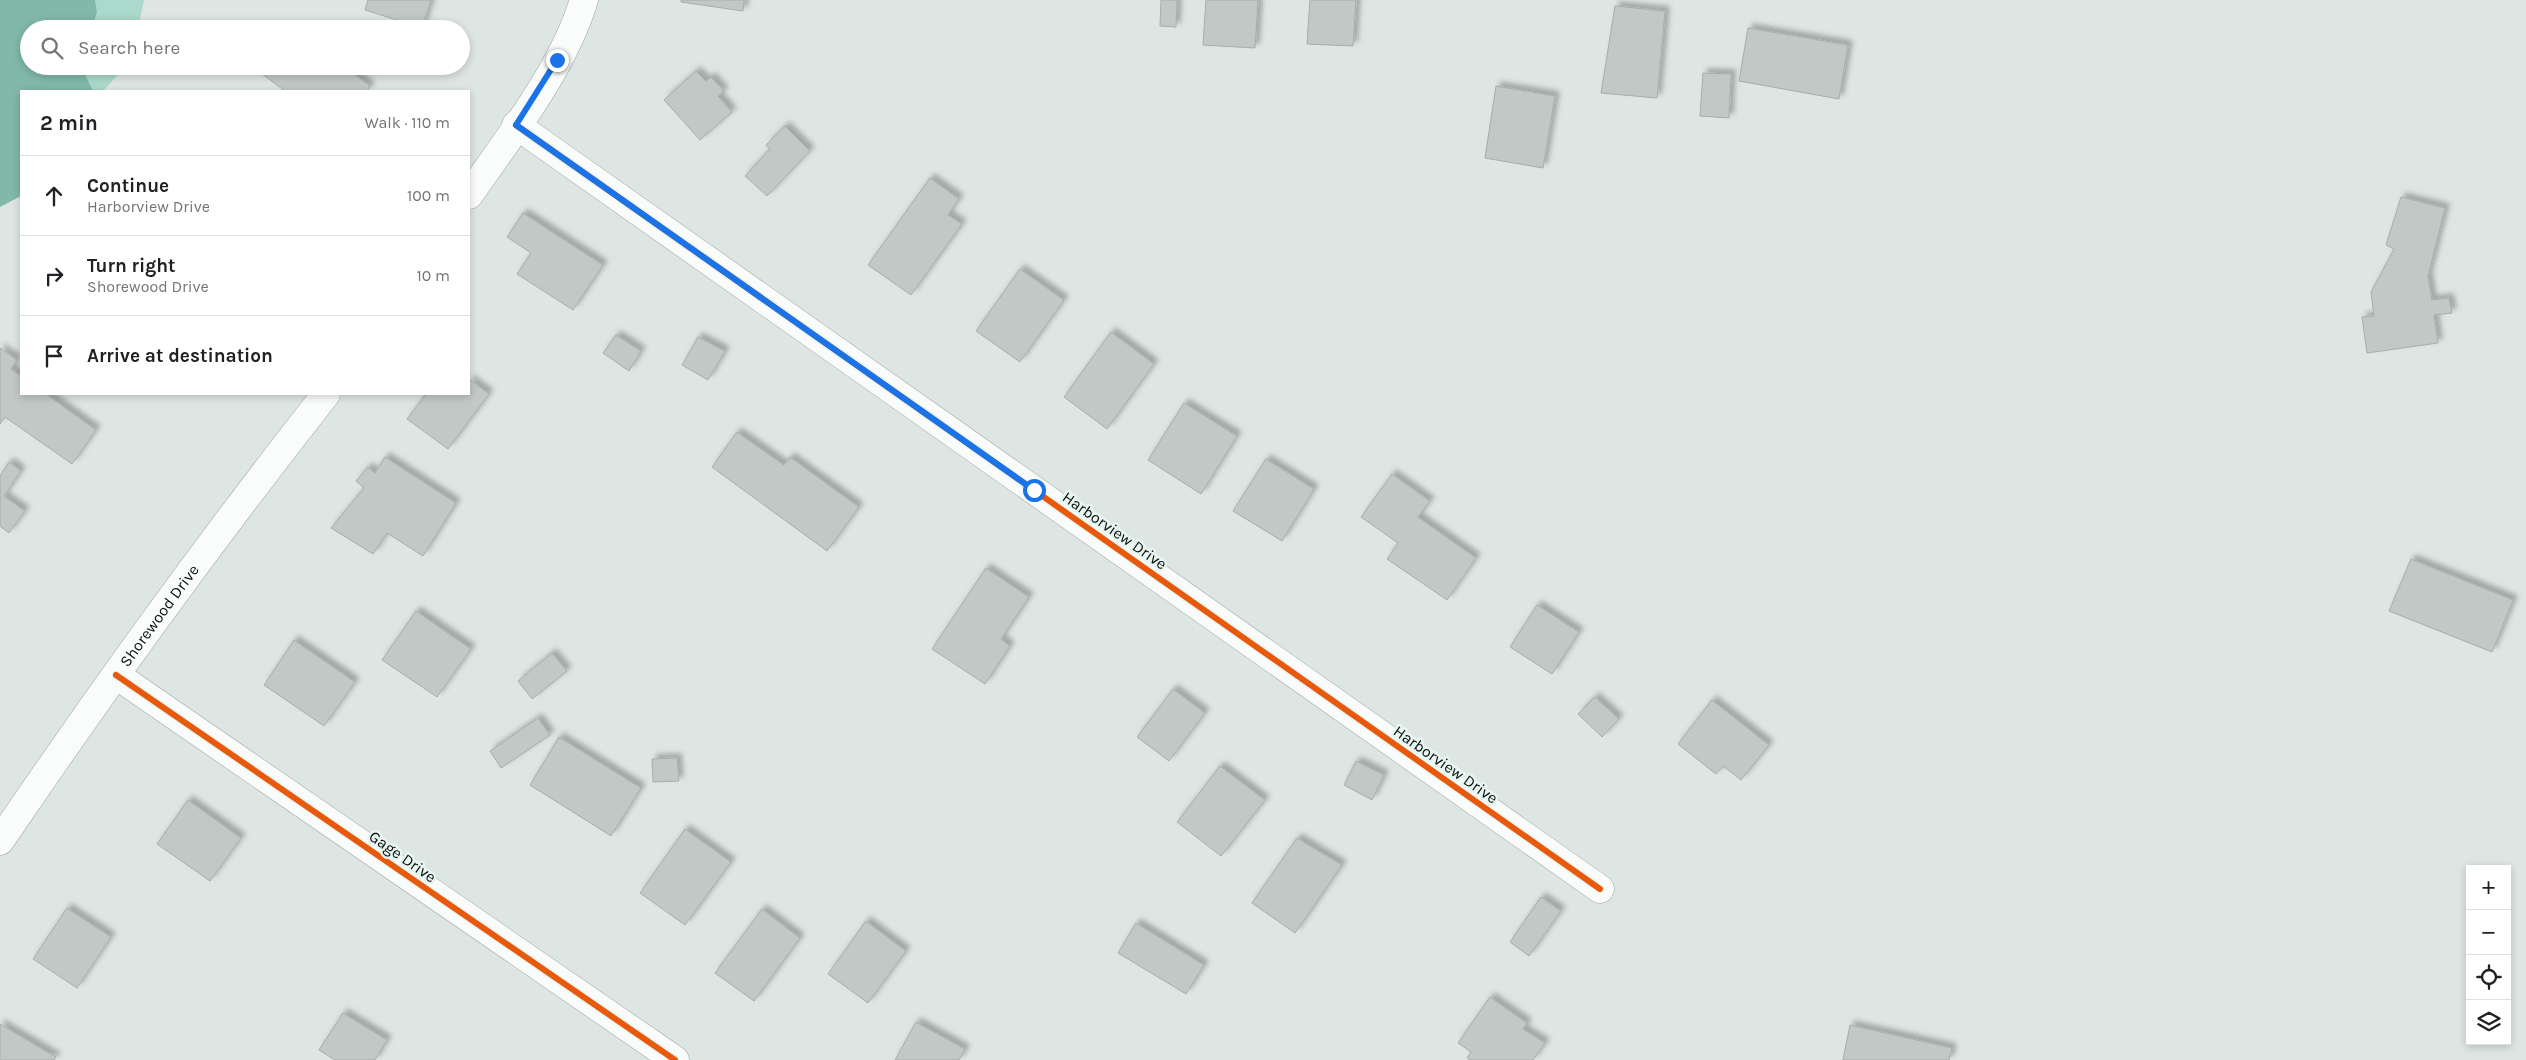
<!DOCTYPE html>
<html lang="en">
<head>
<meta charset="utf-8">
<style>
  body { margin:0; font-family:Karla,sans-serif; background:#f2f2f2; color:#202124 }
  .controls { position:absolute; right:15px; bottom:15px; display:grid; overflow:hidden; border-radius:0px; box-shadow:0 2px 8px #0003 }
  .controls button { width:45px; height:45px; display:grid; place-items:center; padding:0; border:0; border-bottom:1px solid #e0e0e0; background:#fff; color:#202124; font:25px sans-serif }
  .stop { position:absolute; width:15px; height:15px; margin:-11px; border:4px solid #1a73e8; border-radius:50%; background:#fff }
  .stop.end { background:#1a73e8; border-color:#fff; box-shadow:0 1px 5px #0008 }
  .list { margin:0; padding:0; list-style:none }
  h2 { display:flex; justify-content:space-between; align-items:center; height:65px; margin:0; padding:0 20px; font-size:21px }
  h2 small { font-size:16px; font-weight:400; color:#757577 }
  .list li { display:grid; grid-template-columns:32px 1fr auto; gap:15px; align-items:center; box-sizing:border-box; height:80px; padding:0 20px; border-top:1px solid #e0e0e0 }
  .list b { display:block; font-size:19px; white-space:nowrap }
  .list p { margin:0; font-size:16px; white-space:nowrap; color:#757577 }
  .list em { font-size:16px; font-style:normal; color:#757577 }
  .icon { flex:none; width:28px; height:28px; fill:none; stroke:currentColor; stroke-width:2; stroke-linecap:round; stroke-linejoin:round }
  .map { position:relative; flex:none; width:2526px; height:1060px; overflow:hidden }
  .search { position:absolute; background:#fff; box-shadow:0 2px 8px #0003; left:20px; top:20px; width:450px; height:55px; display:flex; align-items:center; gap:12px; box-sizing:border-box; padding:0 18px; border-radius:28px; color:#757577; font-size:19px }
  .panel { position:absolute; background:#fff; box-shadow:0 2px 8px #0003; left:20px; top:90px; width:450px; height:305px; border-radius:0px }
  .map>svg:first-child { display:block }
</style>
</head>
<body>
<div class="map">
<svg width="2526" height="1060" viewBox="0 0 2526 1060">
  <defs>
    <filter id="shadow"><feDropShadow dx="4.5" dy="-4.5" stdDeviation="2.5" flood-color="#0004"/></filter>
  </defs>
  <rect width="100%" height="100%" fill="#dee6e3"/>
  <path fill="#abd9cb" d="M95,0h49l-6,29h-46l5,-17z
    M81,66h45l-23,25h-10z"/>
  <path fill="#80b8a9" d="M0,0h95l2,12 -5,17h-63v37h52l12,25h-72v105l-21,11z"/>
  <path fill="#c1c8c5" stroke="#a6adaa" filter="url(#shadow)" d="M368,0h63l-9,28 -57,-18z
    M681,0h63l-1,11 -62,-9z
    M1161,0h16l-1,27 -16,-1z
    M1206,0h52l-3,48 -52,-3z
    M1310,0h46l-3,46 -46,-2z
    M1615,6l50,5 -8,87 -56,-5z
    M1748,28l100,17 -9,54 -100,-18z
    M255,66h74l10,8 6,-7 25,19 -3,5h-82l-31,-23z
    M696,71l10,10 5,-4 13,14 -6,5 14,16 -32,28 -36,-40z
    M1703,73l28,1 -2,44 -29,-2z
    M1496,86l59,10 -12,72 -58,-10z
    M785,126l25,25 -43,45 -22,-20 25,-27 -4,-4z
    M930,178l29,21 -11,16 14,9 -51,71 -43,-30z
    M2401,197l44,11 -17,68 4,24 17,-2 3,15 -18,2 4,28 -71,10 -5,-36 12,-1 -3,-24 23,-43 -8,-4z
    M523,213l80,52 -30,45 -56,-36 14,-21 -24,-16z
    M1020,269l44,31 -44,62 -44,-31z
    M1111,332l43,32 -47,65 -43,-32z
    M616,335l25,16 -12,20 -26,-18z
    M698,337l27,14 -17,29 -26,-15z
    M0,348l17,12 -6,9 10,7v18h25l50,36 -24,34 -67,-47 -5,7z
    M469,379l20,15 -41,55 -41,-30 19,-25h43z
    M1184,403l53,33 -36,58 -53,-34z
    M737,432l47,33 6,-8 69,50 -32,44 -115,-84z
    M385,457l71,46 -33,53 -36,-23 -14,21 -42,-26 33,-40 -8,-7 12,-14 7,6z
    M1266,459l48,30 -32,52 -49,-30z
    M9,462l12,9 -17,25 21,15 -16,22 -9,-7v-50z
    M1392,474l38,27 -12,16 58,41 -29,42 -60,-41 11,-16 -37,-26z
    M2411,559l102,41 -21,52 -103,-41z
    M986,568l43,29 -28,42 9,7 -25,38 -53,-35z
    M1537,605l42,27 -27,42 -42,-27z
    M416,611l55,38 -34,48 -55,-37z
    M294,640l61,42 -31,44 -60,-41z
    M552,653l15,18 -35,28 -14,-18z
    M1173,689l32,24 -36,48 -32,-24z
    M1595,697l24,22 -17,18 -24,-23z
    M1712,700l57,45 -28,35 -18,-14 -7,8 -38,-30z
    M538,718l12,17 -49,33 -11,-17z
    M559,737l82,51 -30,48 -81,-51z
    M677,758l2,23 -26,1 -1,-23z
    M1356,761l28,14 -12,25 -28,-15z
    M1220,766l45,34 -44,56 -44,-34z
    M188,800l53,38 -31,43 -53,-37z
    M685,829l46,33 -46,63 -45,-32z
    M1297,838l45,27 -47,68 -43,-30z
    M1541,897l20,14 -32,45 -19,-14z
    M67,908l44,29 -34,51 -44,-29z
    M762,909l38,29 -46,63 -39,-28z
    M866,921l40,30 -38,52 -40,-29z
    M1136,923l68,42 -18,29 -68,-41z
    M1490,997l37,26 -4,6 22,14 -12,17h-63l-3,-2 4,-6 -13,-9z
    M343,1013l44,27 -12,20h-40l-16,-10z
    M916,1022l49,27 -6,11h-64z
    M0,1024l56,33 -2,3h-54z
    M1850,1025l102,23 -3,12h-106z"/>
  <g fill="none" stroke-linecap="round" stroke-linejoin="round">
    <defs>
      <path id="minor" d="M516,125l1084,764
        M116,675l559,385"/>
      <g id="tertiary">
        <path d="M469,195c41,-59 94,-126 115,-195"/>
        <path id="s1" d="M0,841c103,-152 212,-302 326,-447"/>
      </g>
    </defs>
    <use href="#minor" stroke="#9fa6a3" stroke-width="29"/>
    <use href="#tertiary" stroke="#9fa6a3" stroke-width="29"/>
    <use href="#minor" stroke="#fafbfb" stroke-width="28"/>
    <use href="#tertiary" stroke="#fafbfb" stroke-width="28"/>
    <defs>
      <path id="cycleway" d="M516,125l1084,764
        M116,675l559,385"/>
    </defs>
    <use href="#cycleway" stroke="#e7f6f1" stroke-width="9"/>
    <use href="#cycleway" stroke="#e8590c" stroke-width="6"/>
  </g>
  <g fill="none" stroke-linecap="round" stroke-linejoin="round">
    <path stroke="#1a73e8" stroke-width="6" d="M557,60l-41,65 518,365"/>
  </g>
  <g text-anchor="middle" stroke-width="5" stroke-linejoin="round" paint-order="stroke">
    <g font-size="16" fill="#0c1110" stroke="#e7f6f1">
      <text transform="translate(1115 530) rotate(35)" y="6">Harborview Drive</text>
      <text dy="6" stroke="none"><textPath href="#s1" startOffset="276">Shorewood Drive</textPath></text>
      <text transform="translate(1446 764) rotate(35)" y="6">Harborview Drive</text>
      <text transform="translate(403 856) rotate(35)" y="6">Gage Drive</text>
    </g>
  </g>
</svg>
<div class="controls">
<button>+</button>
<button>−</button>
<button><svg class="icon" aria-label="locate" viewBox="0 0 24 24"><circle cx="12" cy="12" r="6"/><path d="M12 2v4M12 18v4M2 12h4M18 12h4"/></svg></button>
<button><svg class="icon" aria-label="layers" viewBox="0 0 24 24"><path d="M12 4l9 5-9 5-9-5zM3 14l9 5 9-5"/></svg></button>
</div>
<div class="stop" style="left:1034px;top:490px"></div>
<div class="stop end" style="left:557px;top:60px"></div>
<div class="search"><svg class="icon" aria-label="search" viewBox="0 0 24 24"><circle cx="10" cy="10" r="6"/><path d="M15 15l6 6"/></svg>Search here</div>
<section class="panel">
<h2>2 min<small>Walk · 110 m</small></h2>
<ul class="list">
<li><svg class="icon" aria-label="ahead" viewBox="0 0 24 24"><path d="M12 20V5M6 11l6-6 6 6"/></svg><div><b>Continue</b><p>Harborview Drive</p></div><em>100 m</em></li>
<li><svg class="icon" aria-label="right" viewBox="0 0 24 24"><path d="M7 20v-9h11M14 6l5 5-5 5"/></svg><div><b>Turn right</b><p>Shorewood Drive</p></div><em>10 m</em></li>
<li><svg class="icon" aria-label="arrive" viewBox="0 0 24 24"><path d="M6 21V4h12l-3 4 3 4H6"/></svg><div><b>Arrive at destination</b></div></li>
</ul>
</section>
</div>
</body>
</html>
